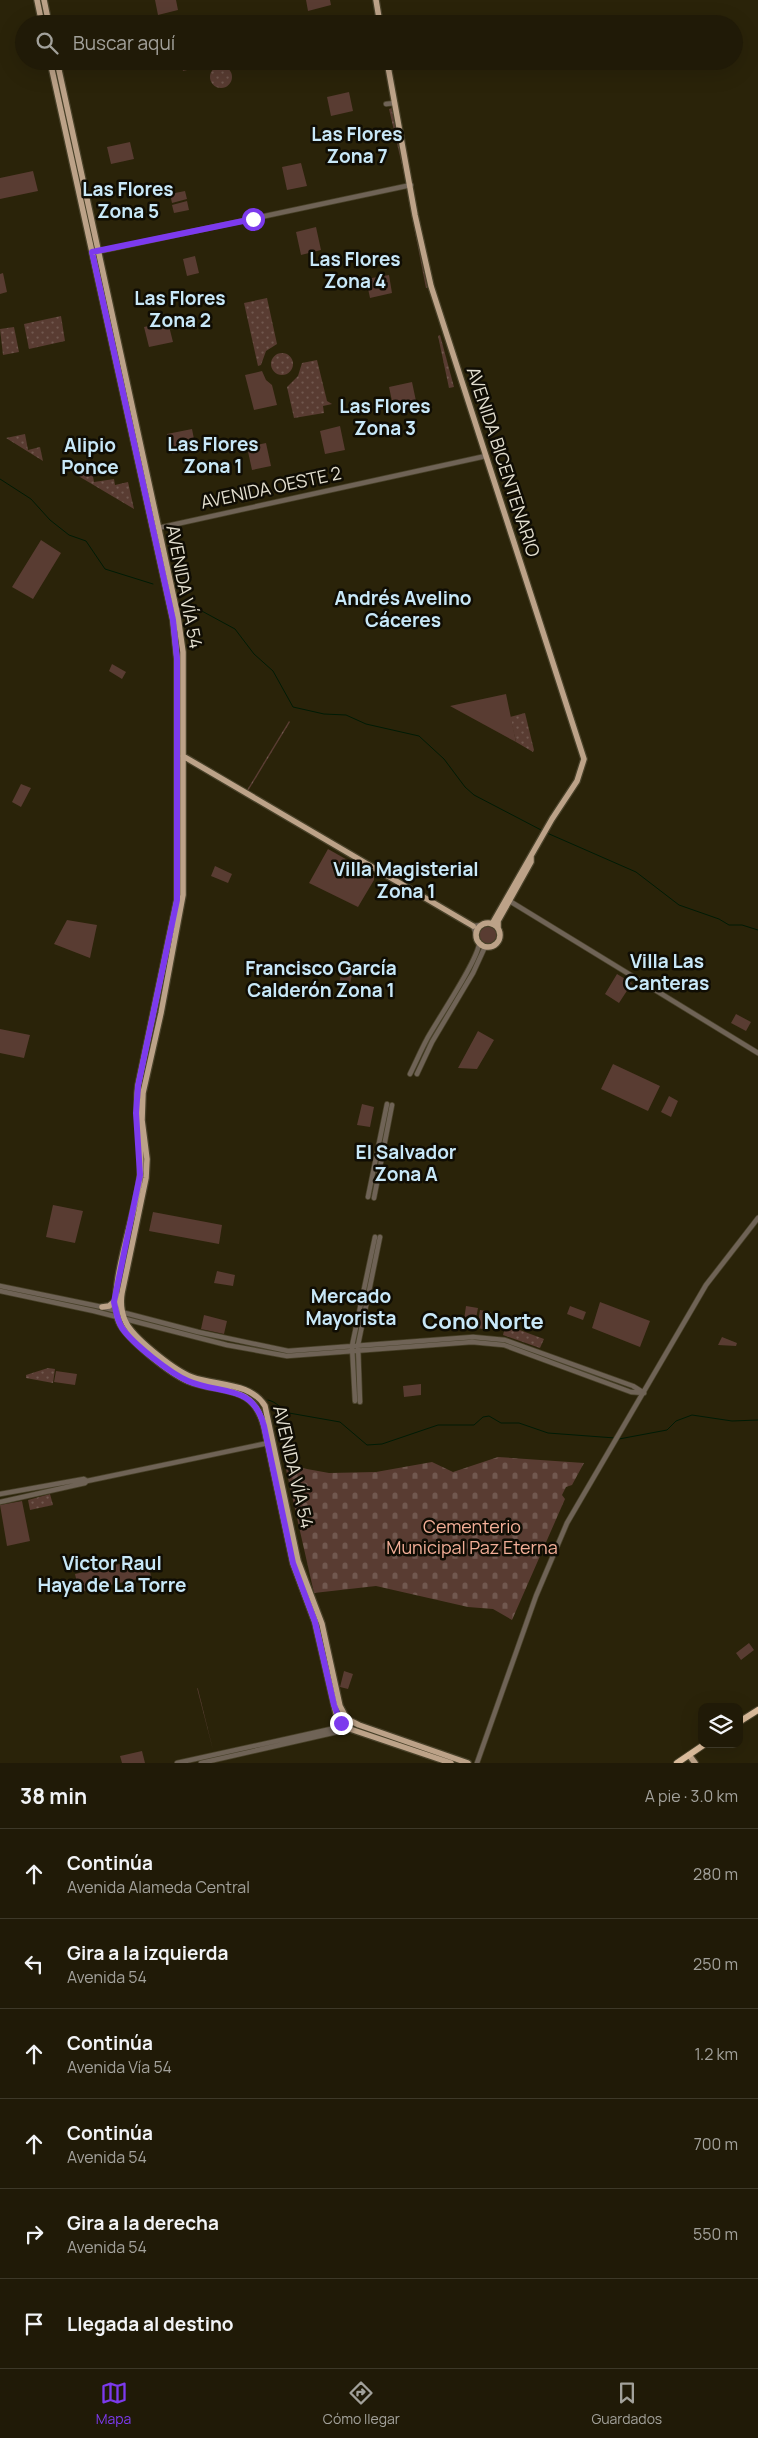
<!DOCTYPE html>
<html lang="es">
<head>
<meta charset="utf-8">
<style>
  body { margin:0; font-family:Manrope,sans-serif; background:#2d2715; color:#f1f3f6 }
  .controls { position:absolute; right:15px; bottom:15px; display:grid; overflow:hidden; border-radius:10px; box-shadow:0 5px 20px #0002 }
  .controls button { width:45px; height:45px; display:grid; place-items:center; padding:0; border:0; border-bottom:1px solid #3d3828; background:#201a07; color:#f1f3f6; font:25px sans-serif }
  .stop { position:absolute; width:15px; height:15px; margin:-11px; border:4px solid #7c3aed; border-radius:50%; background:#fff }
  .stop.end { background:#7c3aed; border-color:#fff; box-shadow:0 1px 5px #0008 }
  .list { margin:0; padding:0; list-style:none }
  h2 { display:flex; justify-content:space-between; align-items:center; height:65px; margin:0; padding:0 20px; font-size:21px }
  h2 small { font-size:16px; font-weight:400; color:#a2a19b }
  .list li { display:grid; grid-template-columns:32px 1fr auto; gap:15px; align-items:center; box-sizing:border-box; height:90px; padding:0 20px; border-top:1px solid #3d3828 }
  .list b { display:block; font-size:19px; white-space:nowrap }
  .list p { margin:0; font-size:16px; white-space:nowrap; color:#a2a19b }
  .list em { font-size:16px; font-style:normal; color:#a2a19b }
  .icon { flex:none; width:28px; height:28px; fill:none; stroke:currentColor; stroke-width:2; stroke-linecap:round; stroke-linejoin:round }
  .map { position:relative; flex:none; width:758px; height:1763px; overflow:hidden }
  .search { position:absolute; background:#201a07; box-shadow:0 5px 20px #0002; left:15px; right:15px; top:15px; height:55px; display:flex; align-items:center; gap:12px; box-sizing:border-box; padding:0 18px; border-radius:28px; color:#a2a19b; font-size:19px }
  .sheet { height:605px; background:#201a07 }
  nav { display:flex; justify-content:space-around; align-items:center; box-sizing:border-box; height:70px; border-top:1px solid #3d3828; background:#201a07; font-size:14px; color:#a2a19b }
  nav a { display:grid; justify-items:center; gap:2px }
  nav .on { color:#7c3aed }
  .map>svg:first-child { display:block }
</style>
</head>
<body>
<div class="map">
<svg width="758" height="1763" viewBox="0 0 758 1763">
  <defs>
    <pattern id="grass-dots" width="8" height="8" patternUnits="userSpaceOnUse" patternTransform="scale(1.25)"><rect width="8" height="8" fill="#593c32"/><path d="M2 2h.1M6 6h.1" fill="none" stroke="#71584f" stroke-width="1.8" stroke-linecap="round"/></pattern>
    <pattern id="cemetery-stones" width="16" height="16" patternUnits="userSpaceOnUse" patternTransform="scale(1.25)"><rect width="16" height="16" fill="#593c32"/><path d="M2 7V4a2 2 0 0 1 4 0v3zM10 15v-3a2 2 0 0 1 4 0v3z" fill="#71584f"/></pattern>
  </defs>
  <rect width="100%" height="100%" fill="#2a2309"/>
  <path fill="url(#grass-dots)" d="M210 77a11 11 0 1 1 22 0a11 11 0 1 1-22 0Z
    M392,108l14,69 -1,1 -16,-69z
    M64,115h3l22,103 -2,1z
    M407,192l21,95 -2,1z
    M267,298l10,46 -11,7 -5,14 -3,1 -14,-63z
    M61,316l4,25 -36,8 -5,-25z
    M14,327l5,25 -16,3 -3,-26z
    M440,335l14,52 -5,1 -11,-52z
    M271 364a11 11 0 1 1 22 0a11 11 0 1 1-22 0Z
    M317,360l10,41 5,3 -9,2 1,7 -30,5 -7,-31 11,-11 4,-13z
    M25,434l3,16 12,-3 3,14 -37,-23z
    M92,471l2,11 20,-3 1,6 13,-3 6,27 -59,-35z
    M525,713l9,37 -1,2 -17,-10 -6,-25z
    M289,721l1,1 -42,69 -1,-1z
    M170,941h3l-29,136 -2,-1z
    M506,1325l38,14 -4,9 -37,-13z
    M48,1368l7,1 -2,14 -27,-5v-3z
    M50,1494l3,11 -23,5 -2,-10z
    M197,1688l1,1 15,61z"/>
  <path fill="url(#cemetery-stones)" d="M498,1457l86,6 -12,22 -6,2 -4,8 3,4 -53,121 -19,-11 -25,-2 -92,-21 -62,7 -29,-128 44,8 47,-1 56,-10 21,10z"/>
  <path fill="#593c32" d="M155,0h21l2,10 -20,5z
    M306,0h24l1,5 -23,6z
    M198,61l2,6 -17,4 -2,-9z
    M349,92l4,19 -22,5 -4,-19z
    M130,142l4,17 -23,5 -4,-17z
    M301,163l6,23 -20,4 -5,-23z
    M33,171l5,20 -38,8v-21z
    M185,191l2,8 -15,4 -2,-9z
    M187,201l2,9 -15,3 -2,-8z
    M316,227l5,23 -20,5 -5,-23z
    M195,256l4,17 -12,3 -4,-17z
    M3,273l4,19 -7,2v-20z
    M389,275l3,18 -22,5 -4,-19z
    M168,322l5,20 -24,5 -5,-20z
    M262,371l4,9 6,5 5,20 -23,5 -9,-35z
    M412,382l4,19 -23,5 -4,-19z
    M340,426l5,24 -20,4 -5,-23z
    M192,429l4,20 -24,5 -5,-20z
    M266,443l5,23 -19,4 -5,-23z
    M41,540l20,13 -28,46 -21,-12z
    M112,664l14,8 -4,7 -13,-8z
    M506,694l10,48 -66,-36z
    M21,784l10,4 -10,19 -9,-5z
    M328,849l46,26v5l-16,27 -49,-24z
    M215,866l17,8 -4,9 -17,-7z
    M67,920l30,5 -7,33 -36,-14z
    M479 935a9 9 0 1 1 18 0a9 9 0 1 1-18 0Z
    M341,973l11,2 -4,17 -10,-2z
    M617,974l15,9 -13,20 -14,-9z
    M736,1014l15,8 -5,9 -15,-8z
    M0,1029l30,6 -6,23 -24,-5z
    M478,1031l16,9 -17,29 -19,-1z
    M613,1064l47,22 -12,25 -47,-22z
    M669,1096l9,5 -7,16 -10,-5z
    M362,1104l12,3 -4,20 -13,-2z
    M53,1205l30,6 -8,32 -29,-6z
    M153,1212l69,13 -3,19 -70,-13z
    M217,1271l18,4 -2,11 -19,-3z
    M600,1302l50,19 -10,26 -48,-19z
    M466,1306l12,2 -4,21 -11,-2z
    M570,1306l16,6 -3,8 -16,-6z
    M480,1310l11,2 -3,18 -11,-2z
    M204,1315l23,6 -3,13 -23,-5z
    M722,1337l15,6 -1,3 -18,-1z
    M56,1371l21,3 -2,11 -21,-3z
    M421,1384v11l-17,2 -1,-11z
    M22,1501l8,40 -23,5 -7,-41z
    M147,1558l4,18 -72,16 -4,-18z
    M749,1643l5,7 -13,10 -5,-7z
    M344,1671l9,3 -5,15 -8,-2z
    M142,1751l3,12h-23l-2,-7z"/>
  <g fill="none" stroke-linecap="round" stroke-linejoin="round">
    <path stroke="#001b05" stroke-width="1" d="M0,479l31,20 19,21 19,15 17,6 19,28 48,15
      M187,606l13,4 35,19 19,25 19,17 20,36 31,7 22,1 20,9 53,12 25,23 21,28 9,8 69,36
      M547,833l89,39 43,33 40,14 10,6h13l16,5
      M268,1400c9,2 13,9 21,13l51,9 27,23 15,-1 56,-19h36l9,-8 6,-1 12,7h18l29,10 67,5
      M619,1439l48,-9 9,-9 16,-6 40,6 26,-1"/>
    <defs>
      <path id="minor" d="M386,104l9,-1
        M96,252l315,-67
        M158,528l328,-72
        M508,900l250,153
        M476,934l-3,-8 8,-1
        M410,1074c6,-12 11,-24 17,-35 9,-17 54,-83 52,-97
        M417,1074l15,-32 41,-69 11,-24 3,-2
        M368,1197l19,-93
        M374,1198l18,-93
        M0,1286l102,21 96,25 90,19 185,-14 32,3 128,46 11,7
        M0,1291l94,20 133,34 60,11 185,-14 32,3 127,47 13,1
        M355,1401l-3,-55 23,-109
        M360,1402l-2,-57 22,-108
        M0,1494l84,-15 3,2
        M0,1502l85,-19 2,-2 181,-38
        M177,1763l154,-34 10,-6
        M201,1763l149,-34
        M477,1763l59,-167 31,-73 139,-238 52,-67"/>
      <path id="major" d="M37,0l5,24
        M44,0l5,24
        M376,0l4,24
        M50,61l123,559 4,39v241l-39,186c-4,31 6,60 2,91 -4,37 -34,115 -21,145 8,18 52,52 69,59 33,13 65,2 76,45l29,137 22,59 21,91 5,10 9,6 101,34
        M57,61l121,556 5,35v243l-22,118 -18,80 -1,27 5,39 -1,19 -24,115c-2,11 0,24 6,33 10,15 47,45 64,51 24,9 59,5 73,29l33,155 24,63 18,82 7,13 12,6 109,38
        M387,61l28,154 16,71 153,473 -7,22 -25,38 -60,105
        M183,756l290,170
        M476 935a12 12 0 1 1 24 0a12 12 0 1 1-24 0Z
        M498,928v-7l33,-59v-6
        M102,1307l7,-1 5,-4
        M689,1755l6,8"/>
      <path id="highway" d="M739,1722l19,-12
        M677,1763l28,-19"/>
    </defs>
    <use href="#minor" stroke="#484129" stroke-width="6"/>
    <use href="#major" stroke="#484129" stroke-width="8"/>
    <use href="#highway" stroke="#484129" stroke-width="8"/>
    <use href="#minor" stroke="#6f6356" stroke-width="4.5"/>
    <use href="#major" stroke="#bca288" stroke-width="5.5"/>
    <use href="#highway" stroke="#dabb9b" stroke-width="6"/>
  </g>
  <g fill="none" stroke-linecap="round" stroke-linejoin="round">
    <path stroke="#7c3aed" stroke-width="6" d="M253,219l-161,33 81,368 4,39v241l-39,186 -2,27 4,62 -26,127c2,9 3,18 8,26 11,16 48,45 66,53 32,14 65,2 76,45l29,137 22,59 19,83 7,18"/>
  </g>
  <g text-anchor="middle" stroke-width="5" stroke-linejoin="round" paint-order="stroke">
    <g font-size="18" fill="#e3dfd0" stroke="#100d04">
      <text transform="translate(503 462) rotate(72)" y="6">AVENIDA BICENTENARIO</text>
      <text transform="translate(271 488) rotate(-12)" y="6">AVENIDA OESTE 2</text>
      <text transform="translate(184 587) rotate(79)" y="6">AVENIDA VÍA 54</text>
      <text transform="translate(293 1467) rotate(77)" y="6">AVENIDA VÍA 54</text>
    </g>
    <g font-size="18" fill="#f3af98" stroke="#100d04">
      <text x="472" y="1533">Cementerio<tspan x="472" dy="21">Municipal Paz Eterna</tspan></text>
    </g>
    <g font-size="19" font-weight="bold" fill="#c8e8f8" stroke="#100d04">
      <text x="357" y="141">Las Flores<tspan x="357" dy="22">Zona 7</tspan></text>
      <text x="128" y="196">Las Flores<tspan x="128" dy="22">Zona 5</tspan></text>
      <text x="355" y="266">Las Flores<tspan x="355" dy="22">Zona 4</tspan></text>
      <text x="180" y="305">Las Flores<tspan x="180" dy="22">Zona 2</tspan></text>
      <text x="385" y="413">Las Flores<tspan x="385" dy="22">Zona 3</tspan></text>
      <text x="213" y="451">Las Flores<tspan x="213" dy="22">Zona 1</tspan></text>
      <text x="90" y="452">Alipio<tspan x="90" dy="22">Ponce</tspan></text>
      <text x="403" y="605">Andrés Avelino<tspan x="403" dy="22">Cáceres</tspan></text>
      <text x="406" y="876">Villa Magisterial<tspan x="406" dy="22">Zona 1</tspan></text>
      <text x="667" y="968">Villa Las<tspan x="667" dy="22">Canteras</tspan></text>
      <text x="321" y="975">Francisco García<tspan x="321" dy="22">Calderón Zona 1</tspan></text>
      <text x="406" y="1159">El Salvador<tspan x="406" dy="22">Zona A</tspan></text>
      <text x="351" y="1303">Mercado<tspan x="351" dy="22">Mayorista</tspan></text>
      <text x="112" y="1570">Victor Raul<tspan x="112" dy="22">Haya de La Torre</tspan></text>
    </g>
    <g font-size="22" font-weight="bold" fill="#c8e8f8" stroke="#100d04">
      <text x="483" y="1329">Cono Norte</text>
    </g>
  </g>
</svg>
<div class="controls">
<button><svg class="icon" aria-label="layers" viewBox="0 0 24 24"><path d="M12 4l9 5-9 5-9-5zM3 14l9 5 9-5"/></svg></button>
</div>
<div class="stop" style="left:253px;top:219px"></div>
<div class="stop end" style="left:341px;top:1723px"></div>
<div class="search"><svg class="icon" aria-label="search" viewBox="0 0 24 24"><circle cx="10" cy="10" r="6"/><path d="M15 15l6 6"/></svg>Buscar aquí</div>
</div>
<section class="sheet">
<h2>38 min<small>A pie · 3.0 km</small></h2>
<ul class="list">
<li><svg class="icon" aria-label="ahead" viewBox="0 0 24 24"><path d="M12 20V5M6 11l6-6 6 6"/></svg><div><b>Continúa</b><p>Avenida Alameda Central</p></div><em>280 m</em></li>
<li><svg class="icon" aria-label="left" viewBox="0 0 24 24"><path d="M17 20v-9H6M10 6l-5 5 5 5"/></svg><div><b>Gira a la izquierda</b><p>Avenida 54</p></div><em>250 m</em></li>
<li><svg class="icon" aria-label="ahead" viewBox="0 0 24 24"><path d="M12 20V5M6 11l6-6 6 6"/></svg><div><b>Continúa</b><p>Avenida Vía 54</p></div><em>1.2 km</em></li>
<li><svg class="icon" aria-label="ahead" viewBox="0 0 24 24"><path d="M12 20V5M6 11l6-6 6 6"/></svg><div><b>Continúa</b><p>Avenida 54</p></div><em>700 m</em></li>
<li><svg class="icon" aria-label="right" viewBox="0 0 24 24"><path d="M7 20v-9h11M14 6l5 5-5 5"/></svg><div><b>Gira a la derecha</b><p>Avenida 54</p></div><em>550 m</em></li>
<li><svg class="icon" aria-label="arrive" viewBox="0 0 24 24"><path d="M6 21V4h12l-3 4 3 4H6"/></svg><div><b>Llegada al destino</b></div></li>
</ul>
</section>
<nav>
<a class="on"><svg class="icon" aria-label="map" viewBox="0 0 24 24"><path d="M3 6l6-2 6 2 6-2v14l-6 2-6-2-6 2zM9 4v14M15 6v14"/></svg>Mapa</a>
<a><svg class="icon" aria-label="directions" viewBox="0 0 24 24"><path d="M12 3l9 9-9 9-9-9zM9 14v-3h6M13 9l2 2-2 2"/></svg>Cómo llegar</a>
<a><svg class="icon" aria-label="saved" viewBox="0 0 24 24"><path d="M7 4h10v16l-5-4-5 4z"/></svg>Guardados</a>
</nav>
</body>
</html>
